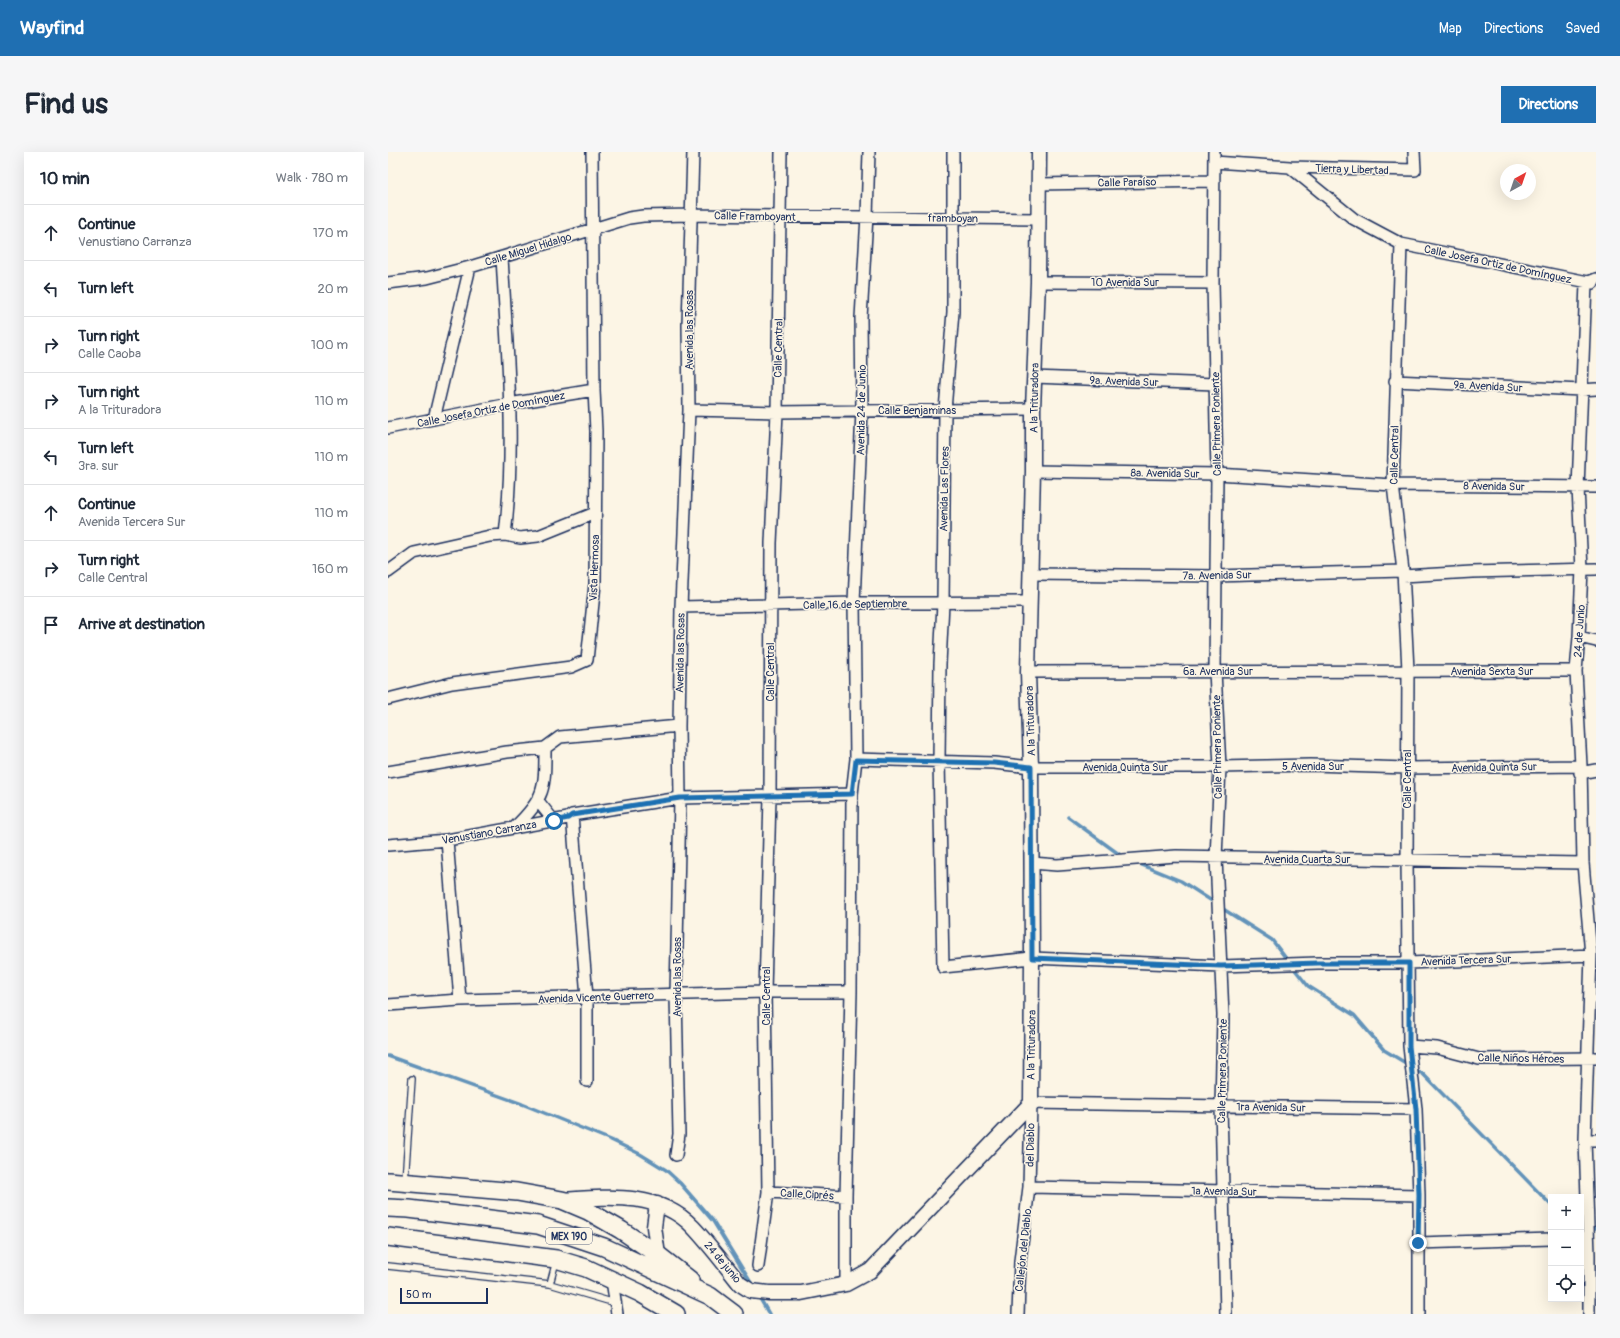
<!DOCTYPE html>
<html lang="en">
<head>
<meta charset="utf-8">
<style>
  body { margin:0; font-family:Pangolin,sans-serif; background:#f6f6f7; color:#1f2937 }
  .controls { position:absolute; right:12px; bottom:12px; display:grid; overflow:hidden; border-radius:0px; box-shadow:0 4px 16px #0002 }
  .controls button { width:36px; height:36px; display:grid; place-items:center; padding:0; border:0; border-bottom:1px solid #e0e1e3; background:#fff; color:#1f2937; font:20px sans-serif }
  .compass { position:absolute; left:1112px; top:12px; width:36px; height:36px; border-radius:50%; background:#fff; box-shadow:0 4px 16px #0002; rotate:40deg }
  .scale { position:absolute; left:12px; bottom:10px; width:88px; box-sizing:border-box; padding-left:4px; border:2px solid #1b2f5e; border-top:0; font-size:11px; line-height:14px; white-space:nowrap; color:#1b2f5e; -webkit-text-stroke:3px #fcf5e5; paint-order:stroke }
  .stop { position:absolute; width:12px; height:12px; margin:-9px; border:3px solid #1f6fb2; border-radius:50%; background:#fff }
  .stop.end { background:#1f6fb2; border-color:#fff; box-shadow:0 1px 4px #0008 }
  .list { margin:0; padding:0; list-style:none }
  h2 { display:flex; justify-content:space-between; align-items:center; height:52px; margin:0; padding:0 16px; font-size:17px }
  h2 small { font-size:13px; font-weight:400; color:#747a83 }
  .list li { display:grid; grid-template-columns:26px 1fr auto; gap:12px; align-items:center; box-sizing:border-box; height:56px; padding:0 16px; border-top:1px solid #e0e1e3 }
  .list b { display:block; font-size:15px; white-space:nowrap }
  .list p { margin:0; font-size:13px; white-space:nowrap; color:#747a83 }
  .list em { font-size:13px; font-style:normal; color:#747a83 }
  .icon { flex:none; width:22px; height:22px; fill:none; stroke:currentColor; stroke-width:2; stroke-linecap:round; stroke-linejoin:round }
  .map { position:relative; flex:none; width:1208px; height:1162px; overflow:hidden; border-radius:0px }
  header { display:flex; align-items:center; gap:24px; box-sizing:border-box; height:56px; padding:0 20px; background:#1f6fb2; color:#fff }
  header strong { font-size:19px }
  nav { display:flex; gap:22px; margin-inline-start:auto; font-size:14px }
  .intro { display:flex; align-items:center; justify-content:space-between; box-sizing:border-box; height:96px; padding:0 24px }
  h1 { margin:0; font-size:28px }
  .button { padding:10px 18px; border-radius:0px; background:#1f6fb2; color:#fff; font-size:14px; font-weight:700 }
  main { display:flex; gap:24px; padding:0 24px }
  aside { flex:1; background:#fff; border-radius:0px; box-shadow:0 4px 16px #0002 }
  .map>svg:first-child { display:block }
</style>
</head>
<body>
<header>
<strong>Wayfind</strong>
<nav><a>Map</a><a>Directions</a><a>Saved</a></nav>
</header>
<div class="intro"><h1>Find us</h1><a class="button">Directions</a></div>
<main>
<aside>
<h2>10 min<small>Walk · 780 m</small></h2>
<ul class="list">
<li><svg class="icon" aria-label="ahead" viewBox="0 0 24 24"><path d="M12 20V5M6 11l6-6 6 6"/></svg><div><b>Continue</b><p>Venustiano Carranza</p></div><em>170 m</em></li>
<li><svg class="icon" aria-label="left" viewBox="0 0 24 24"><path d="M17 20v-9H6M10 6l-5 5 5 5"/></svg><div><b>Turn left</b></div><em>20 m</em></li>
<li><svg class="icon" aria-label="right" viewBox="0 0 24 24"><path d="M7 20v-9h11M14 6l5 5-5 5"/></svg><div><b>Turn right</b><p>Calle Caoba</p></div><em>100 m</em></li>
<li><svg class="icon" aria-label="right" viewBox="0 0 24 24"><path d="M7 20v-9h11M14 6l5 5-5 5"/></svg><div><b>Turn right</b><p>A la Trituradora</p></div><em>110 m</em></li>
<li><svg class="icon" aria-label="left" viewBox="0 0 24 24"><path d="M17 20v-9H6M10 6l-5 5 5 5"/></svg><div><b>Turn left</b><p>3ra. sur</p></div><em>110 m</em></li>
<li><svg class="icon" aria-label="ahead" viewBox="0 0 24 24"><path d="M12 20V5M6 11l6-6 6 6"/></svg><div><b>Continue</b><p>Avenida Tercera Sur</p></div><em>110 m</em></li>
<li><svg class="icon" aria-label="right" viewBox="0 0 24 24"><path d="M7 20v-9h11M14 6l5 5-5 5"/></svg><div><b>Turn right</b><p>Calle Central</p></div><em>160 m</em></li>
<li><svg class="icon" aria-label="arrive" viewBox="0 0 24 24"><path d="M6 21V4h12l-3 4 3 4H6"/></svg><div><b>Arrive at destination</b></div></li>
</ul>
</aside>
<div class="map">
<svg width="1208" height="1162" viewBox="0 0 1208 1162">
  <rect width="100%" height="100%" fill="#fcf5e5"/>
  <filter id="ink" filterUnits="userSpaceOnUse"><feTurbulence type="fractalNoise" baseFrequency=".025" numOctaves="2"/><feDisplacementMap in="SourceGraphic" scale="8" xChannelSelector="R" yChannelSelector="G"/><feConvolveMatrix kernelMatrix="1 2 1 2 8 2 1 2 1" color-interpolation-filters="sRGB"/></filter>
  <g filter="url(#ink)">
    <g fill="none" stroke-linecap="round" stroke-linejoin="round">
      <path stroke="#6393b9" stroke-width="3.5" d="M680,665l55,40
        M749,711l44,18 34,22
        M832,755l52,33 16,21
        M904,814l16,20 46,29 30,35 25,15
        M0,904l134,48 89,36 29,14 26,16 14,13 33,38 40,65
        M1026,917l9,5 128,131
        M1193,1071l15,5
        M370,1143l11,19"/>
      <defs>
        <path id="service" d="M17,1029l7,-102
          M0,1114l162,18 65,19
          M162,1132l6,-23"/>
        <path id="minor" d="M565,0v160l-8,98 -2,193 -3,61 -1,97 4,206 89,-9 189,8 97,-3h91l182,-8
          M826,0l-1,131 4,191 -2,197 5,96 -4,91 7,157 -2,91 5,208
          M826,10l76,5 125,3 -1,-18
          M902,15l64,52 47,25 192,39
          M651,32l175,-3
          M1013,92l-8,241 10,86 5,99 -1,190 2,186 7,63 3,86v119
          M114,105c5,92 14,186 3,278
          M650,130l175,1
          M0,131l39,-5 43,-11 159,-49 14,-2 48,-1 348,4
          M646,225l181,7
          M1007,229l186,9 15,-1
          M301,258l88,2 256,-3
          M46,267l36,-152
          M0,276l121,-24 85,-14
          M645,319l184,3 176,11 203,2
          M0,420l26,-19 76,-17 15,-1 15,3 18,-2 57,-23
          M644,422l184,2 187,-5
          M1015,424l69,-4 124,-3
          M293,455l173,-4 176,-1
          M1191,485l17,4
          M640,520l548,-1
          M0,547l64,-16 119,-16 16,-7 8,-76 1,-153 -2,-41 -2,-238
          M468,607l138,4 37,4h189l91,-2 96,3 174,-2
          M0,620l119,-20 38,-4 15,-11 119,-11
          M1192,621l16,-3
          M150,649l16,20
          M184,663l15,182v84
          M127,675c30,-29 30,-38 30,-79
          M59,688l13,160
          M0,693l59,-5 121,-22 4,-3 108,-17 172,-4
          M644,711l25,2 119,-9 407,7
          M0,853l72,-5 305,-8h86
          M1021,894l28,2 42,11 117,-1
          M1197,988h11
          M288,1003l3,-21 -3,-139 4,-197 -1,-72 2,-119 8,-197 -1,-84 5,-174
          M641,1035l390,8
          M380,1040l78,4
          M1030,1091l133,-4
          M370,1114l10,-74 -3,-200 5,-196 1,-253 6,-131 4,-260
          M224,1128l5,34
          M458,1132v-88l5,-204 1,-198 4,-35 -2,-156 8,-193 -1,-92 6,-102 2,-64
          M630,1162l2,-53 9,-74 2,-84 385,6
          M1201,1162v-59l-4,-115 6,-185 -8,-92 -2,-97 -5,-95 3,-34 3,-68 -4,-81 8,-205 10,-4"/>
        <path id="tertiary" d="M174,1048c45,-3 97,-9 131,27 17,18 32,38 47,57l11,7 18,2h32l45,-9 24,-13 161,-168 1,-145 -1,-191 -3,-95 5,-201v-62l5,-127 1,-130
          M269,1052l-3,23 4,28"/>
        <path id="primary" d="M0,1029l129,11 45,8 26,11 33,19 37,25 32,25
          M0,1056l21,1 129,16 66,22 106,49 24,18
          M0,1085l168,22 30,9 26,12 28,13 36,21"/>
      </defs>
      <use href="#service" stroke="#1b2f5e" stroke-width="8"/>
      <use href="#minor" stroke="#1b2f5e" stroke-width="14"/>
      <use href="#tertiary" stroke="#1b2f5e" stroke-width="17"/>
      <use href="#primary" stroke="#1b2f5e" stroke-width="20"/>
      <use href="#service" stroke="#fcf5e5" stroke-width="5.5"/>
      <use href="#minor" stroke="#fcf5e5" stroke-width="11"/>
      <use href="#tertiary" stroke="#fcf5e5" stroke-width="14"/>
      <use href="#primary" stroke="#fcf5e5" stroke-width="17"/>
    </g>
  </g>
  <g fill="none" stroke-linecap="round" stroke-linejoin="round" filter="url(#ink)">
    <path stroke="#1f6fb2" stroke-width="5" d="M166,669l14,-3 4,-3 108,-17 172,-4 4,-34 138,3 37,4 1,191 189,8 97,-3h91v83l7,63 3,86 -1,48"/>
  </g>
  <g text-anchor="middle" stroke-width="3" stroke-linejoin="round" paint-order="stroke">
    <rect fill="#fcf5e5" stroke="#5e6a86" stroke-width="1" x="158" y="1076" width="46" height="16" rx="3"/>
    <g font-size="10" font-weight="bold" fill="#1b2f5e">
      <text x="181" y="1088">MEX 190</text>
    </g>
    <g font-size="11" fill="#1b2f5e" stroke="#fcf5e5">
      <text transform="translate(964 17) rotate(2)" y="4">Tierra y Libertad</text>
      <text transform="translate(739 30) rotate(-1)" y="4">Calle Paraíso</text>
      <text transform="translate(367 64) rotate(1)" y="4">Calle Framboyant</text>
      <text transform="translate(565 66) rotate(1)" y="4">framboyan</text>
      <text transform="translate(140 97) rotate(-17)" y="4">Calle Miguel Hidalgo</text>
      <text transform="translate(1110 112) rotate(12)" y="4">Calle Josefa Ortiz de Domínguez</text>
      <text x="737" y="134">10 Avenida Sur</text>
      <text transform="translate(301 178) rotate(-90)" y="4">Avenida las Rosas</text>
      <text transform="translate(390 196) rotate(-89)" y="4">Calle Central</text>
      <text transform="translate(736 229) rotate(2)" y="4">9a. Avenida Sur</text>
      <text transform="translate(1100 234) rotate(3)" y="4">9a. Avenida Sur</text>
      <text transform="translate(646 246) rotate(-89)" y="4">A la Trituradora</text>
      <text transform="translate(103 257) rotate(-11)" y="4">Calle Josefa Ortiz de Domínguez</text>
      <text transform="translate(473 258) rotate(-89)" y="4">Avenida 24 de Junio</text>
      <text x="529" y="262">Calle Benjaminas</text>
      <text transform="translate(828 272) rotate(-91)" y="4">Calle Primera Poniente</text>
      <text transform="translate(1006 303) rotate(-89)" y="4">Calle Central</text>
      <text transform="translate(777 321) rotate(1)" y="4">8a. Avenida Sur</text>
      <text transform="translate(1106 334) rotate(1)" y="4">8 Avenida Sur</text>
      <text transform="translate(556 337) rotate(-89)" y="4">Avenida Las Flores</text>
      <text transform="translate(206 416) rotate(-88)" y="4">Vista Hermosa</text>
      <text transform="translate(829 423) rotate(-1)" y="4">7a. Avenida Sur</text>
      <text transform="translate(467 452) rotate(-1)" y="4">Calle 16 de Septiembre</text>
      <text transform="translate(1191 479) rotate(-86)" y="4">24 de Junio</text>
      <text transform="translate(292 501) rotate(-89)" y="4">Avenida las Rosas</text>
      <text x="830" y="523">6a. Avenida Sur</text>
      <text x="1104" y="523">Avenida Sexta Sur</text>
      <text transform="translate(382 520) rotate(-90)" y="4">Calle Central</text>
      <text transform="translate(642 569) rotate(-92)" y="4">A la Trituradora</text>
      <text transform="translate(829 595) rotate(-91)" y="4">Calle Primera Poniente</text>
      <text x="925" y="618">5 Avenida Sur</text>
      <text x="737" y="619">Avenida Quinta Sur</text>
      <text transform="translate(1106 615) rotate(-1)" y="4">Avenida Quinta Sur</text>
      <text transform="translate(1019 627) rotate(-90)" y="4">Calle Central</text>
      <text transform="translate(101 680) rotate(-10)" y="4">Venustiano Carranza</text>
      <text x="919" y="711">Avenida Cuarta Sur</text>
      <text transform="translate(1078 808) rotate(-2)" y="4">Avenida Tercera Sur</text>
      <text transform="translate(289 825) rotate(-90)" y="4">Avenida las Rosas</text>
      <text transform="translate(378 844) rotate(-90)" y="4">Calle Central</text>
      <text transform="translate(208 845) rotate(-2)" y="4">Avenida Vicente Guerrero</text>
      <text transform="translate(643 893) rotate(-89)" y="4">A la Trituradora</text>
      <text transform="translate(1133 906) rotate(1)" y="4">Calle Niños Héroes</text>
      <text transform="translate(834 919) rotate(-89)" y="4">Calle Primera Poniente</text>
      <text transform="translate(883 955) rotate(1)" y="4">1ra Avenida Sur</text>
      <text transform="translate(642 993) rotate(-89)" y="4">del Diablo</text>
      <text transform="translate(836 1039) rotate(1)" y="4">1a Avenida Sur</text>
      <text transform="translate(419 1042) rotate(3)" y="4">Calle Ciprés</text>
      <text transform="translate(635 1098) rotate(-84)" y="4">Callejón del Diablo</text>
      <text transform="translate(335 1110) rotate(50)" y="4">24 de junio</text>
    </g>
  </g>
</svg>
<div class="controls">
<button>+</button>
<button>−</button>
<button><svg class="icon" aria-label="locate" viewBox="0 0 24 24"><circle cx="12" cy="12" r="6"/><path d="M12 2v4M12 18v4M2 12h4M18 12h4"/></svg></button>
</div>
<svg class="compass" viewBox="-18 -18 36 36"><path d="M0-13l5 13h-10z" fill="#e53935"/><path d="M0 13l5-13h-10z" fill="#747a83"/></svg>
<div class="scale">50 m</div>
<div class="stop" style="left:166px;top:669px"></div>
<div class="stop end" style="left:1030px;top:1091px"></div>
</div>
</main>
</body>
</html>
